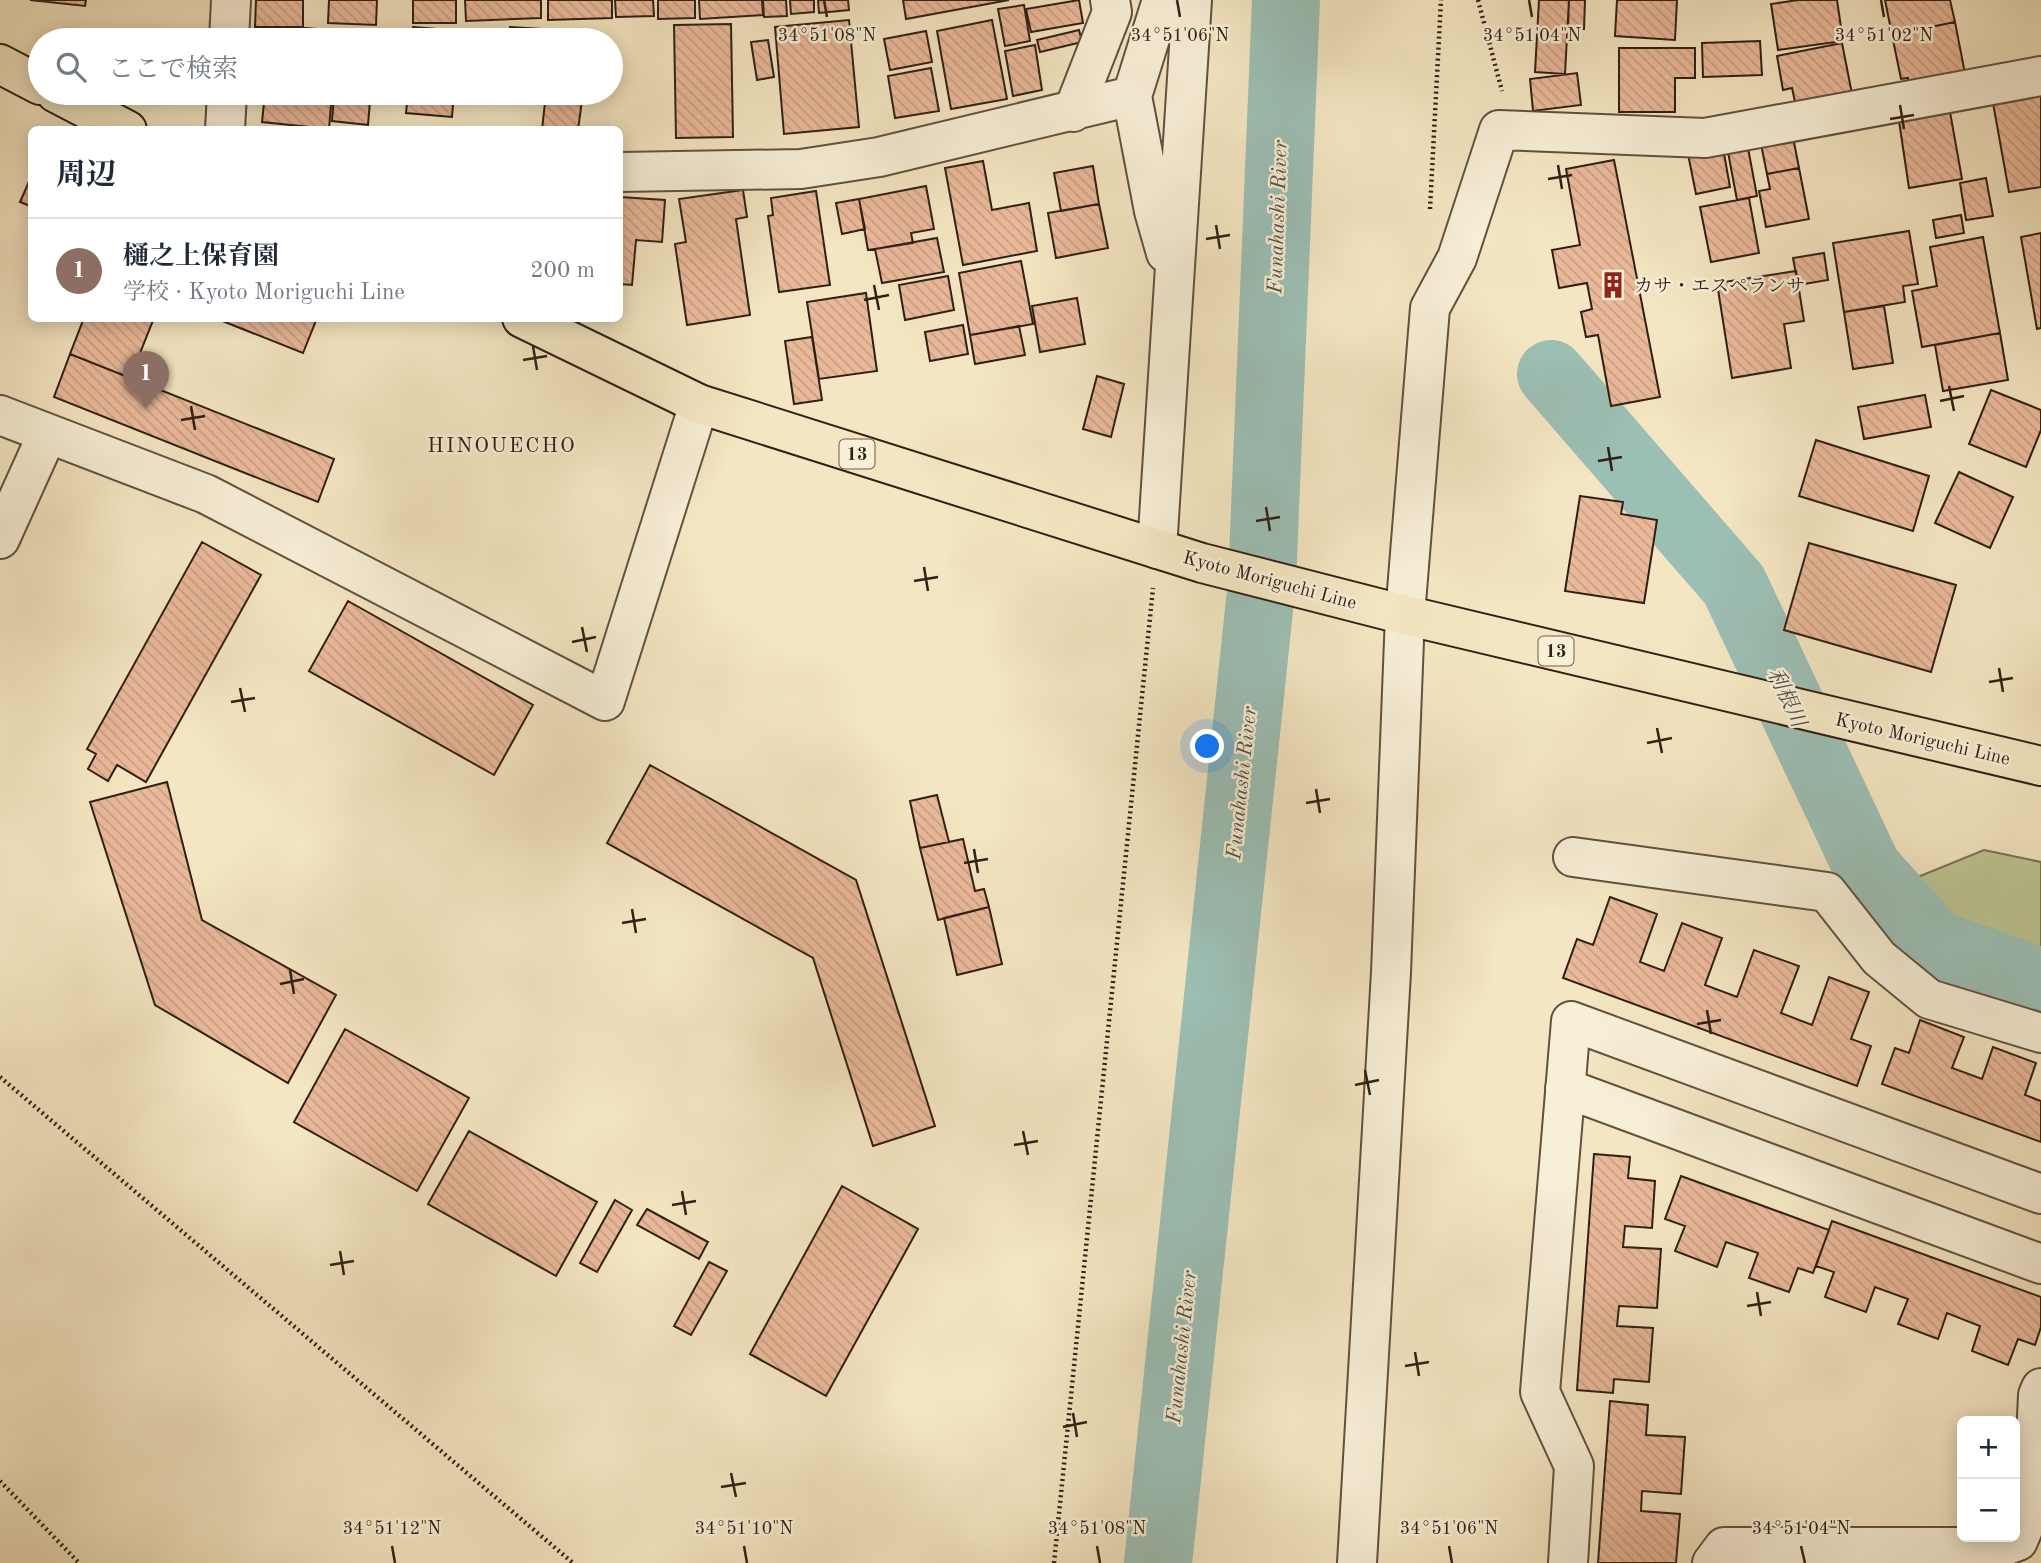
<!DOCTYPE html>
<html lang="ja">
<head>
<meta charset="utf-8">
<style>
  body { margin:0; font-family:"Old Standard TT","Noto Serif JP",serif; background:#f2f2f3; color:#1f2937 }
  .controls { position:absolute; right:21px; bottom:21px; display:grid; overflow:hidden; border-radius:10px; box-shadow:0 4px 18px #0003 }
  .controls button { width:63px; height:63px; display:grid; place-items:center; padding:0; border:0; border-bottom:2px solid #e0e1e3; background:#fff; color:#1f2937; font:35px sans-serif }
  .you { position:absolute; left:1208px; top:747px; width:24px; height:24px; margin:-18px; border:5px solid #fff; border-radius:50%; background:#1a73e8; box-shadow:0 0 0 10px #1a73e833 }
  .badge { display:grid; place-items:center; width:46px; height:46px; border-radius:50%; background:#8f2418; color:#fff; font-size:23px; font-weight:700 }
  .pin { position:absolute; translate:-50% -58px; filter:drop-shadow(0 2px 4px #0008) }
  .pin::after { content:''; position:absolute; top:37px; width:24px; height:21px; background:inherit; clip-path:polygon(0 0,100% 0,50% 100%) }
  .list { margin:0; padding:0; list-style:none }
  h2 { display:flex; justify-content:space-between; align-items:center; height:91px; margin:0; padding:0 28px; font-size:30px }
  h2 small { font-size:23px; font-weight:400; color:#747a83 }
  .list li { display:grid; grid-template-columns:46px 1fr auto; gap:21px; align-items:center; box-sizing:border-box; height:105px; padding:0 28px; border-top:2px solid #e0e1e3 }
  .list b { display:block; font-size:26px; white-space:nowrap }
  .list p { margin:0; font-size:23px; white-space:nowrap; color:#747a83 }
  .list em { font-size:23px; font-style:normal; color:#747a83 }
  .icon { flex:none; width:38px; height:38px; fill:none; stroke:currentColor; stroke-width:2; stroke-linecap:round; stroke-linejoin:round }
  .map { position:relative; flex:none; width:2041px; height:1563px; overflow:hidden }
  .search { position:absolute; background:#fff; box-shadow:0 4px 18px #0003; left:28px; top:28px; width:595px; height:77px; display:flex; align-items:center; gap:18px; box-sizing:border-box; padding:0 24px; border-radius:38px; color:#747a83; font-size:26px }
  .panel { position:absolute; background:#fff; box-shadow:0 4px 18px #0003; left:28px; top:126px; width:595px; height:196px; border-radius:10px }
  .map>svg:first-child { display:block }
</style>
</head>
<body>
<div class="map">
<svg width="2041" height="1563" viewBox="0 0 2041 1563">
  <defs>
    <pattern id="building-back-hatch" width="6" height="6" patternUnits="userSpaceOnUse" patternTransform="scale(1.75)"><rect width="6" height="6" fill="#eab99a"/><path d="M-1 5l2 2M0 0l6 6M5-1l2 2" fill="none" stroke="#c99f84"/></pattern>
  </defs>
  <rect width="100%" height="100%" fill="#f4e6c2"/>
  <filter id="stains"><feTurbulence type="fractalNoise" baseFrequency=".00286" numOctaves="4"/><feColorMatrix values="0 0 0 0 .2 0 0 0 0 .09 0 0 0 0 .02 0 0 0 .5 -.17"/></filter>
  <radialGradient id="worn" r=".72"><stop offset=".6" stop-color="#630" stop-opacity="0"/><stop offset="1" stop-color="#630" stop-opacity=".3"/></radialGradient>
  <path fill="#bdc492" stroke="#767254" stroke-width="2" d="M1984,850l57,12v101l-86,-28 -47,-54z"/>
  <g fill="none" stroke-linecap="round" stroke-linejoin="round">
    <path stroke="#9cbfb5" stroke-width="68" d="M1551,374l183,211 134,284 67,75 106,38
      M1158,1563l104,-981 24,-582"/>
  </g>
  <path fill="url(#building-back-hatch)" stroke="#301f15" stroke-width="2" d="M30,0h56l-1,6z
    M256,0h47v27h-48z
    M329,0h48l-1,25 -48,-2z
    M413,0h43v23h-43z
    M465,0h76v18l-75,3z
    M548,0h64v18l-64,2z
    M615,0h38l1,16 -38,1z
    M658,0h37v18l-37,1z
    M699,0h63l1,15 -63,4z
    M763,0h23l1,16 -23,1z
    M790,0h24v12l-23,2z
    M818,0h30l1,10 -30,3z
    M903,0h106l-103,19z
    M1079,0l4,23 -52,9 -5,-23z
    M1539,0h30l-4,74 -30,-2z
    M1569,0h16l-1,29 -16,-1z
    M1617,0h60l-2,40 -60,-4z
    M1798,0h39l6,41 -65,9 -7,-46z
    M1885,0h65l5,22 -63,13z
    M1024,5l6,36 -25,5 -7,-37z
    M849,20l10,107 -75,7 -9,-107z
    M992,20l15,79 -56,10 -14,-78z
    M1955,22l12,62 -56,12 -3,-18 -7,1 -9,-44z
    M731,24l2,113 -57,1 -2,-113z
    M413,27l46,4 -1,9h-46z
    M510,27l31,2 -1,11h-30z
    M305,28l84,7 -1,5h-84z
    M1079,30l3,12 -42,10 -3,-12z
    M926,31l6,31 -42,8 -6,-31z
    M768,40l6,37 -17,3 -6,-38z
    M1760,41l2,34 -59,2 -1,-34z
    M1842,43l11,56 -56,12 -5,-23 -9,2 -6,-34z
    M1035,45l7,45 -29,6 -8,-45z
    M1619,48h76v30h-20v34h-56z
    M931,68l8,43 -44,7 -7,-42z
    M1577,73l4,32 -48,6 -3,-32z
    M265,93h67l-3,36 -67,-7z
    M338,93h46v6z
    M408,93h46l-2,24 -46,-4z
    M546,93h37l-5,37h-36z
    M2041,94v93l-32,5 -16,-89z
    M334,97l36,4 -2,24 -36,-4z
    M1950,112l12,67 -53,9 -10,-67z
    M1793,137l6,31 -32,6 -6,-30z
    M1723,148l7,39 -34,7 -8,-40z
    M1748,148l9,48 -20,4 -9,-48z
    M1614,160l46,237 -49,9 -13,-71 -12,2 -5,-25 11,-3 -5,-26 -28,5 -7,-38 28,-5 -14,-76z
    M983,161l9,49 37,-7 8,48 -74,14 -18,-97z
    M1093,166l6,38 -38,7 -7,-38z
    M1799,168l10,51 -43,8 -7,-36 11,-2 -3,-15z
    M32,175v32l-12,-5z
    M1986,178l7,38 -27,4 -6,-37z
    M926,186l8,43 -23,4 2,10 -45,7 -9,-51z
    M743,190l4,27 -11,2 14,96 -63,10 -12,-81 11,-2 -7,-43z
    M816,191l14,94 -51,7 -11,-76 5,-1 -2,-17z
    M620,197l45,3 -3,42 -26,-2 -4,45 -12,-1z
    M1749,198l10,55 -48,9 -11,-55z
    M859,199l6,30 -23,5 -6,-31z
    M1099,204l9,44 -52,10 -8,-45z
    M1961,215l3,18 -28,5 -3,-18z
    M1909,231l9,53 -15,2 2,16 -61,10 -11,-69z
    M2041,233v95l-4,1 -16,-92z
    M1983,237l17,96 -78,14 -10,-56 25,-5 -7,-39z
    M937,238l7,34 -62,11 -7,-34z
    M1824,253l4,27 -30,5 -5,-27z
    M1021,261l12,63 -63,11 -11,-62z
    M1796,271l8,50 -20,3 7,44 -59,10 -15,-95z
    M948,276l6,34 -49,10 -6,-35z
    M866,293l11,78 -58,8 -12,-77z
    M1077,298l8,46 -45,8 -8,-46z
    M1884,306l9,57 -40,6 -9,-57z
    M84,318h70l-24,60 -60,-24z
    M215,318h102l-14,35z
    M963,325l5,29 -38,7 -5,-29z
    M1019,326l6,29 -50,9 -5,-29z
    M2000,333l8,47 -65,11 -8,-46z
    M812,337l10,63 -28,4 -9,-63z
    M70,354l264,105 -16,43 -264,-105z
    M1097,376l27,8 -13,53 -28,-8z
    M1991,390l50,20v20l-15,37 -57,-23z
    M1925,395l6,32 -67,12 -6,-32z
    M1816,440l113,36 -16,55 -114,-35z
    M1959,472l54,25 -23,51 -55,-25z
    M1580,496l43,6 -2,12 36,6 -13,83 -79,-12z
    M202,542l59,33 -115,207 -29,-17 -9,16 -20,-12 8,-15 -9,-5z
    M1809,543l147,42 -25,87 -147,-42z
    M348,601l185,104 -39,70 -185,-104z
    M650,765l206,115 79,246 -62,20 -60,-188 -206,-115z
    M167,782l35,138 134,75 -48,88 -133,-78 -65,-203z
    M937,795l12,47 -29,6 -10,-47z
    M963,839l12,52 9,-2 5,18 -51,13 -18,-72z
    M1610,897l47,17 -17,48 24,9 18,-48 40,15 -17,47 32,12 17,-47 45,16 -18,47 31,12 17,-48 40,15 -18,47 20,7 -14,40 -294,-108 14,-39 16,6z
    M989,907l13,57 -45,11 -13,-57z
    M1920,1020l44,17 -12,31 30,11 11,-32 43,16 -11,32 16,6v41l-159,-58 13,-36 14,5z
    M345,1029l124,69 -52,93 -123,-69z
    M469,1131l128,71 -41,74 -128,-72z
    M1594,1154l36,3 -2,21 27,3 -3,47 -27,-2 -2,21 38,2 -4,59 -38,-2 -2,20 36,2 -4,54 -35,-3 -1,14 -36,-3z
    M1681,1176l148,54 -16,43 -15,-5 -9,24 -40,-14 9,-25 -32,-11 -9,25 -42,-16 10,-25 -20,-7z
    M842,1186l76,43 -92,167 -76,-42z
    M615,1200l17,10 -35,62 -17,-9z
    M647,1209l61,33 -9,17 -62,-34z
    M1832,1221l209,76v30l-6,18 -17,-6 -10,26 -36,-14 8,-25 -33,-13 -9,26 -40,-15 10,-25 -33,-12 -9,25 -41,-15 9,-25 -18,-6z
    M709,1262l18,9 -36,64 -17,-9z
    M1610,1401l38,4 -2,30 39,2 -4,57 -39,-3 -1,20 39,3 -4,49h-78z"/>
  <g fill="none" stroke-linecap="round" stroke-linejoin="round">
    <defs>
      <path id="minor" d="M1162,0l-30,96 22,115 12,42
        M229,40l2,-40
        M1073,112l39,-100 -2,-12
        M225,130l2,-37
        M620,172l181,-3 78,-12 253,-61
        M0,415l206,79 399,207 94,-297
        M0,539l47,-104
        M1157,549l35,-549
        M1573,857l254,35 52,66 50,41 112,34
        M1565,1088l476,176
        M1357,1563l34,-591 14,-357 25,-307 27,-50 42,-128 206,8 336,-62
        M1568,1563l6,-97 -34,-74 31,-371 470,173
        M1712,1563l12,-16h278l16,-6 15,-36 5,-110 3,-7"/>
      <path id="major" d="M0,64l40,21
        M56,93l71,37
        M522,318l177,86 503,159 203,52 636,151"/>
    </defs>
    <use href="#minor" stroke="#615140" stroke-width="42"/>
    <use href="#major" stroke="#301f15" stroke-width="42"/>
    <path stroke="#301f15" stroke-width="4.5" stroke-dasharray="2 3.5" stroke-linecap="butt" d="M1478,0l24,91
      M1430,209l11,-209
      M0,1077l573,486
      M0,1481l79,82
      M1054,1563l99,-975"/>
    <use href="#minor" stroke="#f8efd7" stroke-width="38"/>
    <use href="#major" stroke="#f4e6c2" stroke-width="38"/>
  </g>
  <path fill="none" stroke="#301f15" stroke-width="2.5" d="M824,0l3,17M1177,0l3,17M1529,0l3,17M1881,0l3,17M1900,105l4,24M1890,119l24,-4M1558,165l4,24M1548,179l24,-4M1216,225l4,24M1206,239l24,-4M874,285l5,25M864,300l25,-5M533,346l4,24M523,360l24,-4M1949,386l5,25M1940,401l24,-5M191,406l4,24M181,420l24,-4M1608,447l4,24M1598,461l24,-4M1266,507l4,24M1256,521l24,-4M924,567l4,24M914,581l24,-4M582,627l5,25M572,642l24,-5M1999,668l4,24M1989,682l24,-4M240,688l5,24M231,702l24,-4M1657,728l5,25M1647,743l25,-5M1316,789l4,24M1306,803l24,-4M974,849l4,24M964,863l24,-4M632,909l4,24M622,923l24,-4M290,970l4,24M280,984l24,-5M1707,1010l4,24M1697,1024l24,-4M1365,1070l5,25M1355,1085l24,-5M1023,1131l5,24M1014,1145l24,-4M682,1191l4,24M672,1205l24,-4M340,1251l4,24M330,1265l24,-4M1757,1292l4,24M1747,1306l24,-4M1415,1352l4,24M1405,1366l24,-4M1073,1413l4,24M1063,1427l24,-5M731,1473l5,24M721,1487l25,-4M392,1546l3,17M744,1546l3,17M1097,1546l3,17M1449,1546l3,17M1801,1546l4,17"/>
  <defs>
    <symbol id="building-bare" viewBox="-9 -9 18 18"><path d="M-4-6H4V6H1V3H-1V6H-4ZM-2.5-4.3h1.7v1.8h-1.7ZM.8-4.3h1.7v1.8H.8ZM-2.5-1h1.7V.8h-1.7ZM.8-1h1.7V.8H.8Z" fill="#8f2418" stroke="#f8efd7" stroke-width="2.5" paint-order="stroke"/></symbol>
  </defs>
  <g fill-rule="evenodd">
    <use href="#building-bare" x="1594" y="266" width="38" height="38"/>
  </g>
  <g text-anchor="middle" stroke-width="5" stroke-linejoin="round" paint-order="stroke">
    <g fill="#f8efd7" stroke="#6c5d4f" stroke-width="2">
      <rect x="839.5" y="439.5" width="35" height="29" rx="5"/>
      <rect x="1538.5" y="636.5" width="35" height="29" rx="5"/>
    </g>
    <g font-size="18" font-weight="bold" fill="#301f15">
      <text x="857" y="460">13</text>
      <text x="1556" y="657">13</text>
    </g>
    <g font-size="19" fill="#301f15" stroke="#f8efd7" text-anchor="start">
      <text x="1634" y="292">カサ・エスペランサ</text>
    </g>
    <g font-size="19" fill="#301f15" stroke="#f8efd7">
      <text transform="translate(1270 579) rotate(15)" y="7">Kyoto Moriguchi Line</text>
      <text transform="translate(1923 738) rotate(13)" y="7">Kyoto Moriguchi Line</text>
    </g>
    <g font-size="21" font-style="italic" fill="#504f45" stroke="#f8efd7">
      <text transform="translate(1277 217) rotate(-88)" y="7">Funahashi River</text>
      <text transform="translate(1787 697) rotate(65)" y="7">利根川</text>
      <text transform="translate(1241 783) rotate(-84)" y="7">Funahashi River</text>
      <text transform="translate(1181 1347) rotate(-84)" y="7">Funahashi River</text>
    </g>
    <g font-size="21" letter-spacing="2" fill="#301f15" stroke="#f8efd7">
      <text x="502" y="452">HINOUECHO</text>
    </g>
  </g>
  <g font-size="18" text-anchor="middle" fill="#301f15" stroke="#f8efd7" stroke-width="5" stroke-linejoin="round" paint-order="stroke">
    <text x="827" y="41">34°51'08"N</text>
    <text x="1180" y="41">34°51'06"N</text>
    <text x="1532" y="41">34°51'04"N</text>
    <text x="1884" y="41">34°51'02"N</text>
    <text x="392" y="1534">34°51'12"N</text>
    <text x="744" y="1534">34°51'10"N</text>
    <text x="1097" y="1534">34°51'08"N</text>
    <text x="1449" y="1534">34°51'06"N</text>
    <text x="1801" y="1534">34°51'04"N</text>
  </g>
  <rect width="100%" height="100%" filter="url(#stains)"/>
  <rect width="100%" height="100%" fill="url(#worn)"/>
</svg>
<div class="controls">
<button>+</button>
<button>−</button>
</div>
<div class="you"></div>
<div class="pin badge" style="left:146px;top:409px;background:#8d6e63">1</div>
<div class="search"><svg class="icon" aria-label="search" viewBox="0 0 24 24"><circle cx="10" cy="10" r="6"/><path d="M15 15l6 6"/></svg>ここで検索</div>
<section class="panel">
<h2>周辺<small></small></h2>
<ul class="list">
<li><span class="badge" style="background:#8d6e63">1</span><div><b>樋之上保育園</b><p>学校 · Kyoto Moriguchi Line</p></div><em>200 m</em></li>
</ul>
</section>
</div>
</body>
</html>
